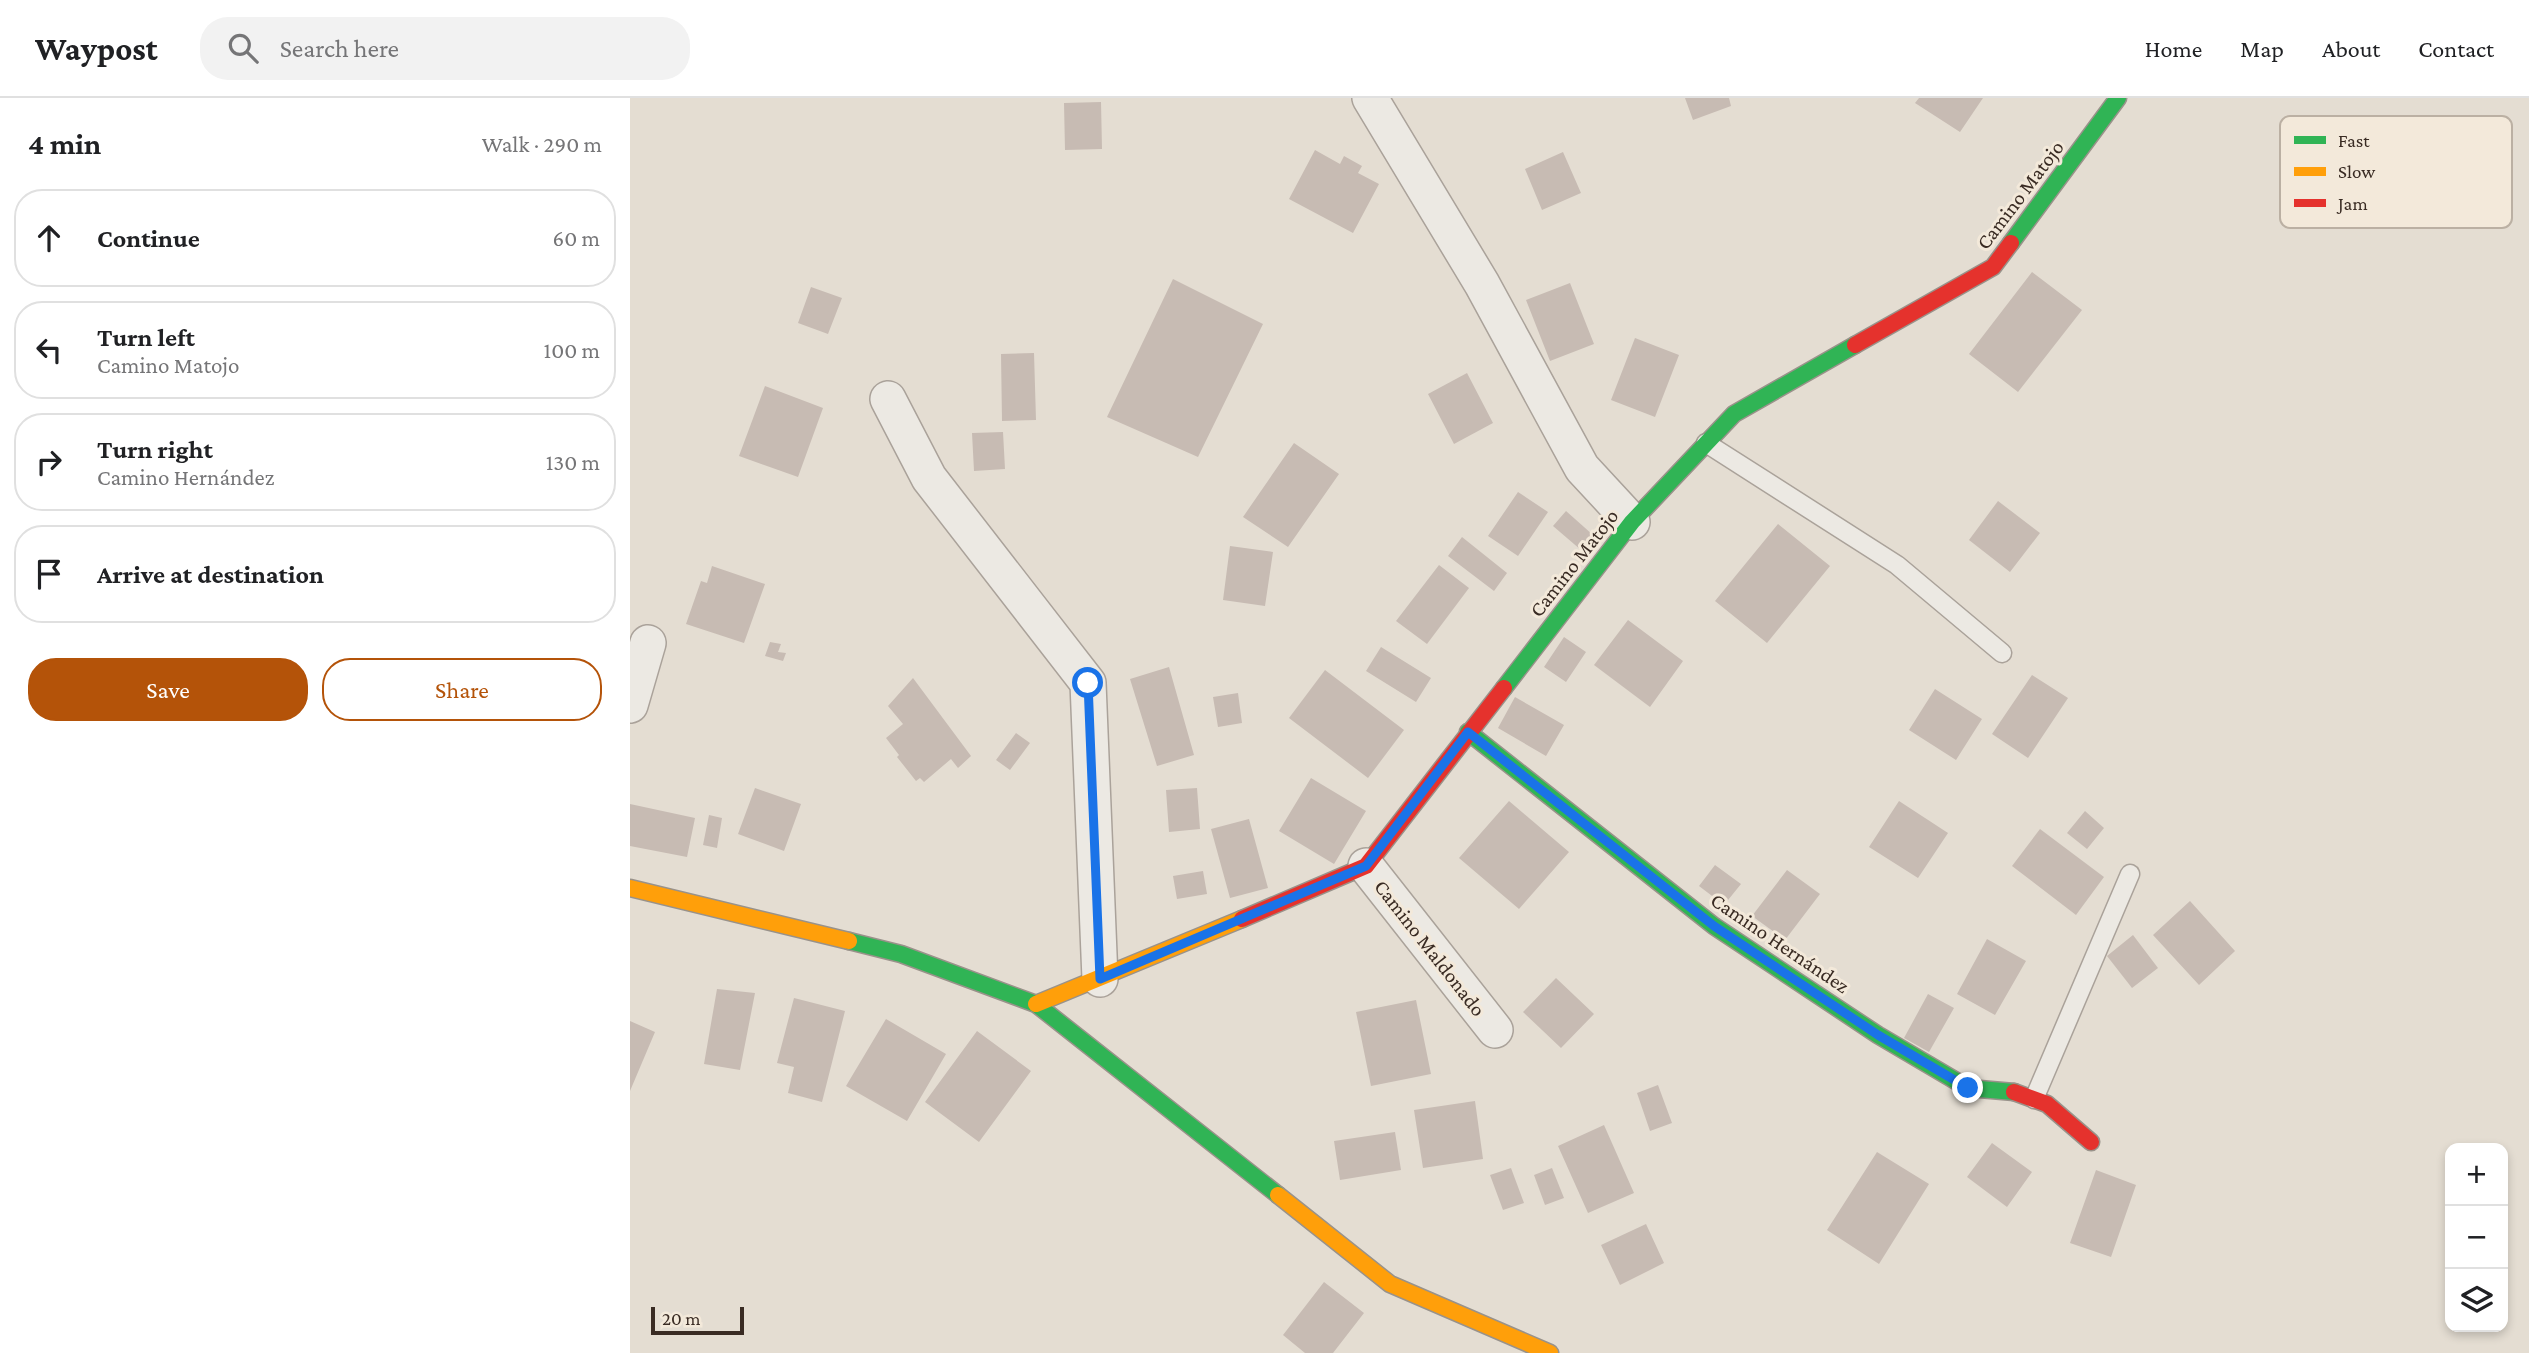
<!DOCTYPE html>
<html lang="en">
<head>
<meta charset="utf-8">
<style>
  body { margin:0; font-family:"Crimson Pro",serif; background:#f2f2f2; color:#202124 }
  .controls { position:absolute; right:21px; bottom:21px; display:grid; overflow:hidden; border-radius:14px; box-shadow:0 4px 10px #0003 }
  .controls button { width:63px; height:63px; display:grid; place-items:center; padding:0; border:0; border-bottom:2px solid #e0e0e0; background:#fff; color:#202124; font:35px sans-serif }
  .scale { position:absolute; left:21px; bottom:18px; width:93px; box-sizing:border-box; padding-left:7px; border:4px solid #392b23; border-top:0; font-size:19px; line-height:24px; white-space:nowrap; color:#392b23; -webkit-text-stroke:5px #f3e9da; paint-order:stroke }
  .stop { position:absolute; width:21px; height:21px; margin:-16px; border:5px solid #1a73e8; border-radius:50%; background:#fff }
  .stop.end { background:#1a73e8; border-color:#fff; box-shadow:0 2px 7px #0008 }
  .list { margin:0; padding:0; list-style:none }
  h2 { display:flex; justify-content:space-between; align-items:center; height:91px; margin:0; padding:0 28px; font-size:30px }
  h2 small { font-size:23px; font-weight:400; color:#757577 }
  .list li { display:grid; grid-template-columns:46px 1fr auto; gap:21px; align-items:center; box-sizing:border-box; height:98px; margin:0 14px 14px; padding:0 14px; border:2px solid #e0e0e0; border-radius:28px }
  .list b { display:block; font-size:26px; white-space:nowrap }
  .list p { margin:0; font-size:23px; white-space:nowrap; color:#757577 }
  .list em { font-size:23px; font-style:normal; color:#757577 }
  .actions { display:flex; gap:14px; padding:21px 28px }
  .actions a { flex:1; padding:16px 0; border:2px solid #b45309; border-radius:28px; text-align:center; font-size:24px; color:#b45309 }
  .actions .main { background:#b45309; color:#fff }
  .icon { flex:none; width:38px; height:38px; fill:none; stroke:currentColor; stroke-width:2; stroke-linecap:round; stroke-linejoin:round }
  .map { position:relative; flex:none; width:1899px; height:1255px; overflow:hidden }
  header { display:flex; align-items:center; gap:42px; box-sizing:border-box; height:98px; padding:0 35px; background:#fff; border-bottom:2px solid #e0e0e0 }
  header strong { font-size:33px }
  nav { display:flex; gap:38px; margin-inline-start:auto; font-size:24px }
  .search { width:490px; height:63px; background:#f2f2f2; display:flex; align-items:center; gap:18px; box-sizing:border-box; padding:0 24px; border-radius:28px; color:#757577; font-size:26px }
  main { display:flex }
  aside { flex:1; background:#fff }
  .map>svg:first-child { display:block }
</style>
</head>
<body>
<header>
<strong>Waypost</strong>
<div class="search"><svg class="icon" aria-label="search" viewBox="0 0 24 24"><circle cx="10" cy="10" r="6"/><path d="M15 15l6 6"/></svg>Search here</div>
<nav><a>Home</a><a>Map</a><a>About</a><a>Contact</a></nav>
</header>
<main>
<aside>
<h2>4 min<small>Walk · 290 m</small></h2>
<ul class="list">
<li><svg class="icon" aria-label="ahead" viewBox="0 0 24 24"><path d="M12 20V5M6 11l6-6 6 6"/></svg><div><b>Continue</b></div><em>60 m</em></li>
<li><svg class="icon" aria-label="left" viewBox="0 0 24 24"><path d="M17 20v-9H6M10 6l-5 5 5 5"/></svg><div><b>Turn left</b><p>Camino Matojo</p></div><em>100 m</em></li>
<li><svg class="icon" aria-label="right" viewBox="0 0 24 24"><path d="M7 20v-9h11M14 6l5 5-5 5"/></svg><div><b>Turn right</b><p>Camino Hernández</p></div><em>130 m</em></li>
<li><svg class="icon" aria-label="arrive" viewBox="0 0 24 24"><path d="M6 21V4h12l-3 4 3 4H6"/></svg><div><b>Arrive at destination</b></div></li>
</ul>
<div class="actions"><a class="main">Save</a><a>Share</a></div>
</aside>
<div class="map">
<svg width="1899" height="1255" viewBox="0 0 1899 1255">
  <rect width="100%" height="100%" fill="#e4ddd2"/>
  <path fill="#c7bbb3" d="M1055,0h44l2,8 -38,14z
    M1289,0h64l-23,34 -45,-29z
    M471,4l1,47 -37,1 -1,-47z
    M685,52l25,14 4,-8 18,10 -4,7 21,11 -26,49 -64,-34z
    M933,54l18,41 -39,17 -17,-41z
    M1402,174l50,38 -64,82 -49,-38z
    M543,181l90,45 -65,133 -91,-40z
    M940,185l24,61 -44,17 -24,-61z
    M181,189l31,11 -14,36 -30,-11z
    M1005,240l44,17 -24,62 -44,-17z
    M404,255l2,67 -34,1 -1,-67z
    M837,275l26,50 -39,21 -26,-50z
    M135,288l58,22 -25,69 -59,-21z
    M373,334l2,37 -31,2 -2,-38z
    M664,345l45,31 -51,73 -45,-30z
    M888,394l30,20 -30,44 -30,-20z
    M1368,403l42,32 -30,39 -41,-32z
    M936,413l27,24 -12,15 -28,-24z
    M1148,426l52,42 -63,77 -52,-42z
    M832,439l45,36 -13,18 -46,-35z
    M600,448l43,6 -8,54 -42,-6z
    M809,467l30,23 -42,56 -31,-23z
    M82,468l53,18 -21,59 -58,-19 15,-43 6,2z
    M998,522l55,41 -33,46 -56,-42z
    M934,539l22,15 -20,30 -22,-15z
    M140,544l11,2 -3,8 8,1 -3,8 -18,-5z
    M751,549l50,31 -15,24 -50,-31z
    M539,569l25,88 -37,11 -27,-87z
    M695,572l79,60 -36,48 -79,-60z
    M1402,577l36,23 -40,60 -36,-24z
    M283,580l58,78 -13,12 -7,-9 -27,23 -4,-4 -4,3 -19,-24 2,-2 -13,-17 17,-14 -15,-18z
    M1305,591l47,30 -26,41 -47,-30z
    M608,595l4,30 -24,4 -5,-30z
    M885,599l49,28 -18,31 -48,-28z
    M386,635l14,10 -20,27 -14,-10z
    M681,680l55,33 -32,53 -55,-33z
    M125,690l46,16 -17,47 -46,-17z
    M567,690l3,41 -31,3 -3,-42z
    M879,703l60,51 -50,57 -60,-51z
    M1269,703l49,32 -30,45 -49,-31z
    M0,706l65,14 -8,39 -57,-11z
    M1455,713l19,17 -17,21 -20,-16z
    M79,717l13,3 -5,30 -14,-3z
    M619,721l19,69 -38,10 -19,-69z
    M1410,731l64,48 -28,38 -64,-49z
    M1085,767l26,19 -17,21 -25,-19z
    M1157,772l33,24 -35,46 -33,-24z
    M573,773l4,23 -30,5 -4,-23z
    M1560,803l45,50 -36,34 -46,-50z
    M1503,837l25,33 -26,20 -25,-32z
    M1357,841l39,22 -31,54 -38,-21z
    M926,880l38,36 -33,34 -38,-36z
    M87,891l38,4 -15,77 -36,-6z
    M1298,896l26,14 -25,44 -25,-14z
    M164,900l51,13 -23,91 -34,-9 6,-26 -17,-4z
    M786,902l15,74 -60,12 -15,-74z
    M256,921l60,35 -39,67 -61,-35z
    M0,923l25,11 -25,59z
    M347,933l54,40 -52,71 -54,-40z
    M1028,987l14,38 -22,8 -13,-38z
    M845,1003l8,58 -60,9 -9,-58z
    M974,1027l30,68 -46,20 -30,-67z
    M765,1034l6,38 -61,10 -6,-39z
    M1362,1045l40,29 -25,35 -40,-30z
    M1247,1054l52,32 -50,80 -52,-34z
    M881,1070l13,35 -21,7 -13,-35z
    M922,1070l12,30 -19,7 -11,-30z
    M1466,1072l40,15 -25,72 -41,-14z
    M1016,1126l18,39 -44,22 -19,-40z
    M694,1184l40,31 -31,40h-28l-22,-18z"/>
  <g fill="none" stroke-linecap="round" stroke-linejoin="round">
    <defs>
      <path id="lane" d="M1076,345l191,122 105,88
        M1404,1001l96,-225"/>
      <path id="street" d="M740,0l112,186 100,184 50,54
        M258,301l41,79 159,205 12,296
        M0,607l18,-62
        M736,768l129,164"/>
      <path id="fast" d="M1381,145l107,-145
        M874,590l128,-166 102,-108 121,-69
        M838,634l246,194 164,109 90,53 46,4
        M219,843l52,13 135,50 242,191"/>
      <path id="slow" d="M0,790l219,53
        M406,906l206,-85
        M648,1097l112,89 160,69"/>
      <path id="jam" d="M1225,247l138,-78 18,-24
        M612,821l124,-53 138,-178
        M1384,994l33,12 44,38"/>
    </defs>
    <use href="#lane" stroke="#aaa29a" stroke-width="21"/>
    <use href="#street" stroke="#aaa29a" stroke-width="38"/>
    <use href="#fast" stroke="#99928a" stroke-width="19"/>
    <use href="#slow" stroke="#99928a" stroke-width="19"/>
    <use href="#jam" stroke="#99928a" stroke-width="19"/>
    <use href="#lane" stroke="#ece9e3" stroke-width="18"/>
    <use href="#street" stroke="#ece9e3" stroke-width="35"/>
    <use href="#fast" stroke="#30b455" stroke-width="16"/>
    <use href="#slow" stroke="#ff9f0a" stroke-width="16"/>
    <use href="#jam" stroke="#e5322d" stroke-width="16"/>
  </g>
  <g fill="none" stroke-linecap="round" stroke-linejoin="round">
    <path stroke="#1a73e8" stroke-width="9" d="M458,585l12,296 266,-113 102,-134 246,194 164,109 90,53"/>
  </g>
  <g text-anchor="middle" stroke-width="6" stroke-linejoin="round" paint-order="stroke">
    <g font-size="21" fill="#392b23" stroke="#f3e9da">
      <text transform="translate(1390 97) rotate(-53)" y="7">Camino Matojo</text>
      <text transform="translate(944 465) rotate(-52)" y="7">Camino Matojo</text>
      <text transform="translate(1150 845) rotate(34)" y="7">Camino Hernández</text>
      <text transform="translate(800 850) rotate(52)" y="7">Camino Maldonado</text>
    </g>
  </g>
  <rect x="1650" y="18" width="232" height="112" rx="10" fill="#f3e9da" stroke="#bbb0a3" stroke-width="2"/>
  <rect x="1664" y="38" width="32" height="8" fill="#30b455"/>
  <rect x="1664" y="69" width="32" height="9" fill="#ff9f0a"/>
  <rect x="1664" y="101" width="32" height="8" fill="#e5322d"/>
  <g font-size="19" fill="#392b23">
    <text x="1708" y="49">Fast</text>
    <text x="1708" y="80">Slow</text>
    <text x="1708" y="112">Jam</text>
  </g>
</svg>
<div class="controls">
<button>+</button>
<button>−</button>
<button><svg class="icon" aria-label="layers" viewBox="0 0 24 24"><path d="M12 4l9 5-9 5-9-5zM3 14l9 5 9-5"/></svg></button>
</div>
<div class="scale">20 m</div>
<div class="stop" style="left:458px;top:585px"></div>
<div class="stop end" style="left:1338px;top:990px"></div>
</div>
</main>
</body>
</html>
